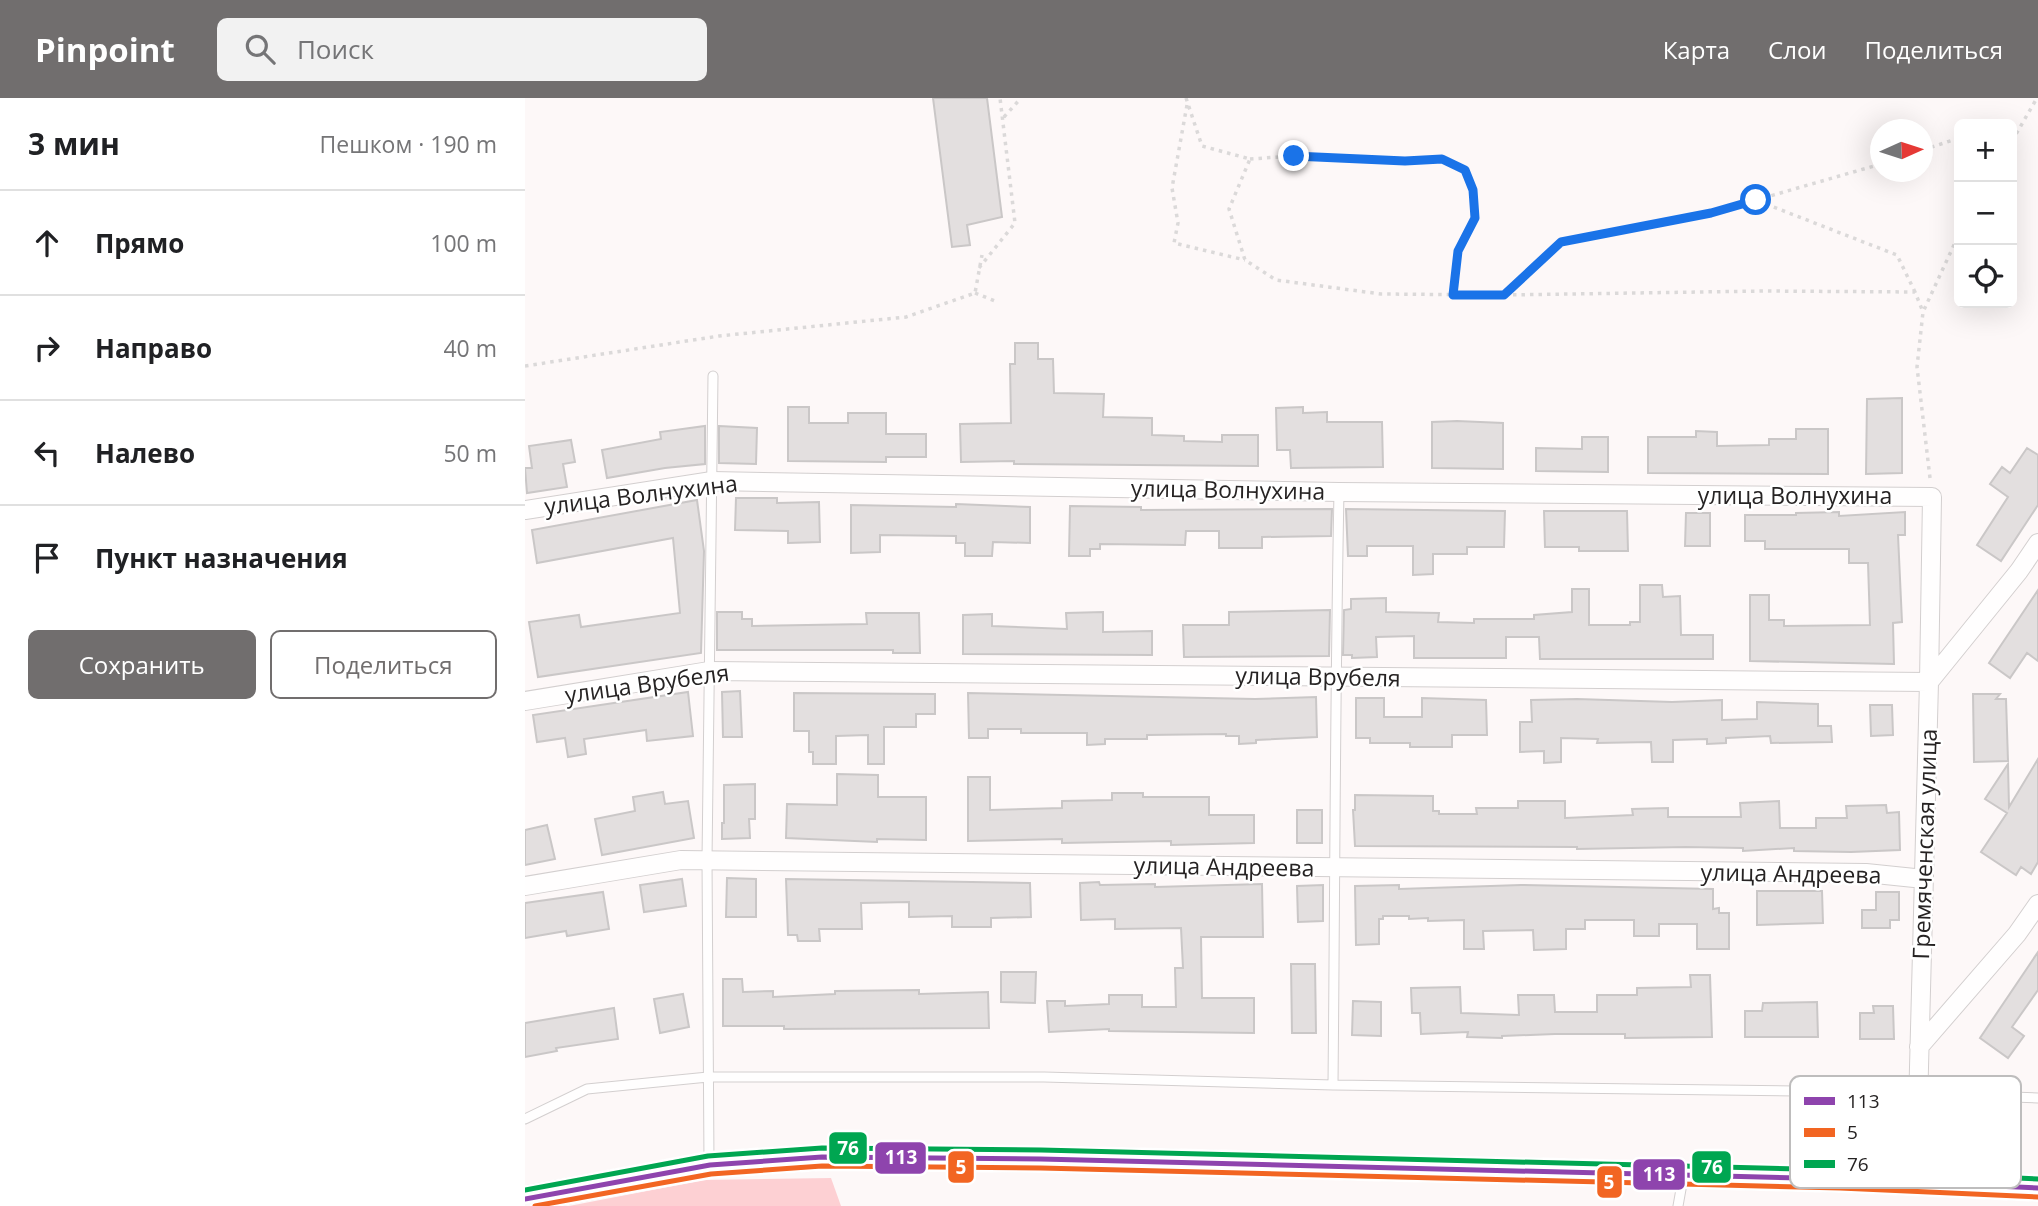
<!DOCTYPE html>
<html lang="ru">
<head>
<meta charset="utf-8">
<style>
  body { margin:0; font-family:"Open Sans",sans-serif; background:#f2f2f2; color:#202124 }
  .controls { position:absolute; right:21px; top:21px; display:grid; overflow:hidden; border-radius:10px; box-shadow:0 7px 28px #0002 }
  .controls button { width:63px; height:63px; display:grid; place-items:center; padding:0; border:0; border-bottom:2px solid #e0e0e0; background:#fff; color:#202124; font:35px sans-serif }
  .compass { position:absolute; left:1345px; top:21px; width:63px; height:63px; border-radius:50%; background:#fff; box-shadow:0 7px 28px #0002; rotate:87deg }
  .stop { position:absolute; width:21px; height:21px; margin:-16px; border:5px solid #1a73e8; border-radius:50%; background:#fff }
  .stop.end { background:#1a73e8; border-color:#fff; box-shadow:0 2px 7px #0008 }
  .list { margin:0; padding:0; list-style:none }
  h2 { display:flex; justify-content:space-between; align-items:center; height:91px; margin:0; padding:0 28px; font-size:30px }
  h2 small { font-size:23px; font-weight:400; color:#757577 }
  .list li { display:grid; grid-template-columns:46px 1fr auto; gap:21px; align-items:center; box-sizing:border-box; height:105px; padding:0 28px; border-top:2px solid #e0e0e0 }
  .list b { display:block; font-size:26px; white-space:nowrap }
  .list em { font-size:23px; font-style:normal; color:#757577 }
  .actions { display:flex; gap:14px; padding:21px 28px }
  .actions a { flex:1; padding:16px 0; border:2px solid #716e6e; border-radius:10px; text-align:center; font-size:24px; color:#716e6e }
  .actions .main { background:#716e6e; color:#fff }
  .icon { flex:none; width:38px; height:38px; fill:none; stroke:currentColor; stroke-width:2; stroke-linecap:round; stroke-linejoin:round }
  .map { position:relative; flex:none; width:1513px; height:1108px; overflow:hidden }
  header { display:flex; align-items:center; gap:42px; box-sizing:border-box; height:98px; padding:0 35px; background:#716e6e; color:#fff }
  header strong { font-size:33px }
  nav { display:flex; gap:38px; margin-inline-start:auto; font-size:24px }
  .search { width:490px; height:63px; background:#f2f2f2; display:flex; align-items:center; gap:18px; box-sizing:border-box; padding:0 24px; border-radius:10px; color:#757577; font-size:26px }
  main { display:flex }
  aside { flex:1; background:#fff }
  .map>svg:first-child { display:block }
</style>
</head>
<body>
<header>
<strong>Pinpoint</strong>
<div class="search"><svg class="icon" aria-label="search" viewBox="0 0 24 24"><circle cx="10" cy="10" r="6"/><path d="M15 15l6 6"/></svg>Поиск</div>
<nav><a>Карта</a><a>Слои</a><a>Поделиться</a></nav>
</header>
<main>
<aside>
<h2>3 мин<small>Пешком · 190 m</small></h2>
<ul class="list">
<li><svg class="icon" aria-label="ahead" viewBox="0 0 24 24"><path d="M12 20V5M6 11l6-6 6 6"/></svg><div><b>Прямо</b></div><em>100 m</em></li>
<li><svg class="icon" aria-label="right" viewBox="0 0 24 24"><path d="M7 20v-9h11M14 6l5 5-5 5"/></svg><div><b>Направо</b></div><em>40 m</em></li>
<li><svg class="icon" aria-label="left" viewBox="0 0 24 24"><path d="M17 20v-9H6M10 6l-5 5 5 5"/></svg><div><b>Налево</b></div><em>50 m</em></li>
<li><svg class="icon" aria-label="arrive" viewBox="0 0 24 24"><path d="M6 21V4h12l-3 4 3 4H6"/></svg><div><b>Пункт назначения</b></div></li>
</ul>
<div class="actions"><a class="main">Сохранить</a><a>Поделиться</a></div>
</aside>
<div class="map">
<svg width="1513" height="1108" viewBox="0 0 1513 1108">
  <rect width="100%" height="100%" fill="#fdf8f8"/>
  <path fill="#fdd0d3" d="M306,1080l10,28h-272l135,-26z"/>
  <path fill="#e3dfdf" stroke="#cac7c7" stroke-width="2" d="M408,0h54l15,119 -35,8 3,20 -18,2z
    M490,245h23v16h15l1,34 50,1 -1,23 49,1v17l32,1v5l38,1v-7h36v31l-244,-2v-3l-53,1 -1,-38 51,-1 -1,-59h5z
    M1377,300v75l-36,1 1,-75z
    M263,309h21v16h39v-10h38v21h40v23h-40v5l-98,-1z
    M778,309v6l24,-1v10h55l1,45 -92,1 -1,-18h-13l-1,-42z
    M932,323l46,2v46l-71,-1v-46z
    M180,328v38l-40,4 -58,10 -5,-28 59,-11 -1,-7z
    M194,328l38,2 -1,36 -37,-1z
    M1271,331h32v45l-180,-1v-36h48v-6l21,1v14l52,-1v-6h27z
    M1057,339h26v35l-72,-1v-23l46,1z
    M46,342l4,22 -12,2 4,23 -40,6 -2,-25h7l-3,-22z
    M1502,350l11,7v50l-37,56 -24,-16 31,-48 -18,-13 12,-17 8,6z
    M211,400h41v5l42,-1 1,40 -32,1v-12l-53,-1z
    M172,402l7,51 -3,102 -163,24 -9,-55 50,-7 2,12 99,-14 -7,-75 -136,25 -5,-33z
    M431,406l74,3v36l-37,-1 -1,14h-27v-13h-9v-7l-76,-1v17l-29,1v-48l105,2z
    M545,408l71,1v3l191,-1 -1,27 -69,1v11h-43v-17h-33l-1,14 -85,-1v5h-10v7h-21z
    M821,411l159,2 -1,36h-37v7h-34v20l-20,1v-29h-46v10h-19z
    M1019,413h83l1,40h-49v-4h-34z
    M1314,414v4l66,-4v23h-7l4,87 -9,1 1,41 -144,-3v-66h19v25h15v6l86,-1 -2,-62h-19v-14h-84v-8h-20v-26h51v-2z
    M1161,415h24v33h-25z
    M1115,487h22l1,12 17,-1 1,39h32v24h-173l-1,-22h-33v21h-92v-22l-38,1 1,20 -25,1v-3h-9l1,-45 7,-1v-10l35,-1v14l53,1 -1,9 36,1v-4h60v-4l38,-3v-23h17v36h41v-3h10z
    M1513,492v71l-11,-8 -17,25 -21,-15z
    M805,512l-1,46 -145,1 -1,-32h46v-13z
    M192,514h25v7h10v7l115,-2 -1,-11h53l1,40h-27v-3h-176z
    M578,514v20l49,-1v24l-189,-1v-39l29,-1v12l75,3 -1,-16z
    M215,593l2,46h-19l-1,-45z
    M163,594l5,44 -46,5 -1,-11 -62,9 2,15 -18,3 -3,-19 -28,4 -4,-27z
    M269,595l141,1v20h-19v13h-32v37h-16v-29l-32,1v28h-23v-12h-4v-21h-15z
    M443,595l287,6 61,-2 1,40 -61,3v3l-17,1v-8h-13v-2l-79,1v4h-42v5l-18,1v-12h-66v-4h-33v9h-19z
    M1448,596h27l-4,5h10l2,62 -34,1z
    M831,600h28v19h38v-19l64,2 1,35h-35v12h-42v-4h-40v-5h-14z
    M1052,601l95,3 50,-2v20l35,-1v-17l61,2v22h13l1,16 -61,1 -1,-7 -44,2v5l-19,1v-5l-34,1v22h-21l-1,-20 -54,1 1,-4 -37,-1v24l-17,1v-12l-24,1v-30h12l-1,-22z
    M1345,607h22l1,30 -22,1z
    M1513,661v103l-7,12 -10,-7 -5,8 -35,-23 26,-39 -22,-14 23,-35 1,43z
    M312,676l41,1v22h48v43l-49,-1v3l-91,-4 1,-34 50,1z
    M443,679h22v33l72,-2v-7l50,-1v-7h31v4h66v18h45v28l-83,2v-4l-109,2v-4l-94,2z
    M230,686v35h-6l1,19 -28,1v-16h2v-38z
    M138,694l2,12 23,-3 6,37 -92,17 -7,-36 40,-8 -2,-14z
    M830,697l78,1v15h6v3h38l-1,-6h42v-7h47v17l68,-3 -1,-6 36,-1v9h73l-1,-14 39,-2 1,27h36v-10h31l-1,-12 40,-1 1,8 12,-1 1,38 -49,2 -57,-1v-3l-51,3v-3l-57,-1 -109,2v-2l-222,-1 -2,-36h2z
    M772,712h25v33h-25z
    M22,727l8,34 -30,6v-35z
    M202,780l29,1v38h-30z
    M157,781l4,27 -42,6 -4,-27z
    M261,781l244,4 1,34 -40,1v9h-39v-11l-43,1v-15l-48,1 1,26h-43l1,12h-22l-1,-6h-9z
    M574,784l1,3 55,-1v3l107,-3 1,53h-62l1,61h52v35l-145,-2v-2l-60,3 -2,-31h18v5l44,-2v-9h33v12h34l-1,-39h8l-2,-40 -66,1v-10l-34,1 -1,-37z
    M798,787v36l-25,1 -1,-36z
    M874,787v4l122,-4 192,4v20l6,-1v5h10v36h-32v-25h-38v12h-25v-16h-49v9h-19v20l-32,1 -1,-20 -50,1 1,18h-20v-29l-36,1v-3l-19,1v-3h-26v3h-4v25l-23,1 -1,-59z
    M1232,793h65l1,32 -66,2z
    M78,794l6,37 -42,7 -1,-5 -41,7v-35z
    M1351,794h23v28h-9v8h-28v-18h14z
    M1513,854v38l-26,37 12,9 -16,22 -28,-20z
    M766,866h24l1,69h-24z
    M476,874h35l-1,31 -34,-1z
    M1165,877h20l2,62 -87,1v-4h-70l-53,2v2l-35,-1 1,-5 -47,2 -1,-21h-8l-1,-25 49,-1 1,26 58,2 -1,-20h36l1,17h42v-17h40v-7l54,-1z
    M198,881h19l1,13 30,-1v6l62,-3v-3l84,-1v4l69,-2 1,36 -205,1v-3h-61z
    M158,896l6,33 -29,6 -6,-34z
    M828,903l28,1v34l-29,-1z
    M1292,904l1,35h-73v-26h17l1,-8z
    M1348,908h20l1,33h-34v-26h14z
    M89,910l4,31 -62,9 1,3 -32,6v-34z"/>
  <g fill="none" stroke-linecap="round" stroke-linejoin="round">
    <defs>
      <path id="lane" d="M808,987c2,-198 2,-395 6,-593
        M0,1021l62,-30 121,-12h336l289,8 533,7 172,6
        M184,1065l-2,-303 6,-484
        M1153,1108l5,-28"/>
      <path id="street" d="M0,412l187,-29 627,11 593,5 -3,185 -1220,-11 -184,30
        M0,788l156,-26 1185,13 58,6
        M1394,949l98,-113 21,-30
        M1391,1085l13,-501 90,-111 19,-28"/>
      <path id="secondary" d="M0,1101l185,-34 112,-8 219,2 799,20 198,9"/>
    </defs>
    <use href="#lane" stroke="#d3cfcf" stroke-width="11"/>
    <use href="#street" stroke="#d3cfcf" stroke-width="20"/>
    <use href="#secondary" stroke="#d3cfcf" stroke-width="27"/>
    <path stroke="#dbd9d9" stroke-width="3.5" stroke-dasharray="3.5 5" stroke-linecap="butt" d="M661,0l16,48 48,13 -21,50 16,51 31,20 105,14 123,1
      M662,7l-15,83 6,35 -4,20 71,17
      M479,19l17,-19
      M1487,43l25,-43
      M1398,52l36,-12
      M725,61l44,-3 111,5 37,-2 23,11 8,19 2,29 -17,33 -5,44
      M1356,66l-170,49 -150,29 -57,53 261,-4 150,1 8,20
      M1233,103l139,54 18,37
      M454,170l36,-45 -15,-125
      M450,195l20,8
      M0,268l194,-30 187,-19 69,-24 7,-38
      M1405,380l-13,-111 6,-55 36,-78"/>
    <use href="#lane" stroke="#fffefe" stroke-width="9"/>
    <use href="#street" stroke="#fffefe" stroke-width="18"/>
    <use href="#secondary" stroke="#fcf9fa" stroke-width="24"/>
    <defs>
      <path id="bus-1" d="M0,1101l185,-34 112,-8 219,2 799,20 198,9"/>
      <path id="bus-2" d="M10,1108l176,-32 111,-8 219,2 799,20 198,9"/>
      <path id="bus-3" d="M0,1092l183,-34 114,-8 219,2 799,20 198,9"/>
    </defs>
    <use href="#bus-1" stroke="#fff" stroke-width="10"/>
    <use href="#bus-2" stroke="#fff" stroke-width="10"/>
    <use href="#bus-3" stroke="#fff" stroke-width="10"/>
    <use href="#bus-1" stroke="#8e44ad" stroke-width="5"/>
    <use href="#bus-2" stroke="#f26522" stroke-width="5"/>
    <use href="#bus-3" stroke="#00a651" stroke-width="5"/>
  </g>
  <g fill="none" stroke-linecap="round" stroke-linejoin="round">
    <path stroke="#1a73e8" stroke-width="9" d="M769,58l111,5 37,-2 23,11 8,20 2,28 -17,33 -5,44h51l57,-53 150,-29 45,-13"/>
  </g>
  <g text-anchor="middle" stroke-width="5" stroke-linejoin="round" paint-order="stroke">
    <g font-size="23" fill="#262323" stroke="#fff">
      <text transform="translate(703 392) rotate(1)" y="8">улица Волнухина</text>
      <text transform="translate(116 397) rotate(-7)" y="8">улица Волнухина</text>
      <text x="1270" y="406">улица Волнухина</text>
      <text transform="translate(793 579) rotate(1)" y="8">улица Врубеля</text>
      <text transform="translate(122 586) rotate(-8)" y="8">улица Врубеля</text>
      <text transform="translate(1400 746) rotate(-88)" y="8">Гремяченская улица</text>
      <text transform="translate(699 769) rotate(1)" y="8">улица Андреева</text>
      <text transform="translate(1266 776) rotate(1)" y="8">улица Андреева</text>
    </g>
  </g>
  <rect x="1265" y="978" width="231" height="112" rx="10" fill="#fff" stroke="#bebdbd" stroke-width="2"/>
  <rect x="1279" y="999" width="31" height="8" fill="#8e44ad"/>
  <rect x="1279" y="1030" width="31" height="9" fill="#f26522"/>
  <rect x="1279" y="1062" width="31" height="8" fill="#00a651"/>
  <g font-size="19" fill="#262323">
    <text x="1322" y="1010">113</text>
    <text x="1322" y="1041">5</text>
    <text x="1322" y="1073">76</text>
  </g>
  <g stroke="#fff" stroke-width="2.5">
    <rect x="303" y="1033" width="40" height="34" rx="7" fill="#00a651"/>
    <rect x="349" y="1043" width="53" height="34" rx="7" fill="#8e44ad"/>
    <rect x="1166" y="1052" width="41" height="34" rx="7" fill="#00a651"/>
    <rect x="422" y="1052" width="28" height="34" rx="7" fill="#f26522"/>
    <rect x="1107" y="1060" width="54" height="33" rx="7" fill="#8e44ad"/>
    <rect x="1071" y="1067" width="27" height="34" rx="7" fill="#f26522"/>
  </g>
  <g font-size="19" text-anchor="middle" font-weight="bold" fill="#fff">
    <text x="323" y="1057">76</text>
    <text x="376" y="1066">113</text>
    <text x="1187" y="1076">76</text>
    <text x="436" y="1076">5</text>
    <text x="1134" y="1083">113</text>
    <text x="1084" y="1091">5</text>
  </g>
</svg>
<div class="controls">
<button>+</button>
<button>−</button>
<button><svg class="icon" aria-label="locate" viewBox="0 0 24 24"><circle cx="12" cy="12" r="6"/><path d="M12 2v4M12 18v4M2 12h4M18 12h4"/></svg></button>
</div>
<svg class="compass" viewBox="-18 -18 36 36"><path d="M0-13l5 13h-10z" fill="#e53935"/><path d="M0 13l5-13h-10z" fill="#757577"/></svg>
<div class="stop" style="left:1231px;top:102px"></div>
<div class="stop end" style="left:769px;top:58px"></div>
</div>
</main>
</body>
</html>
